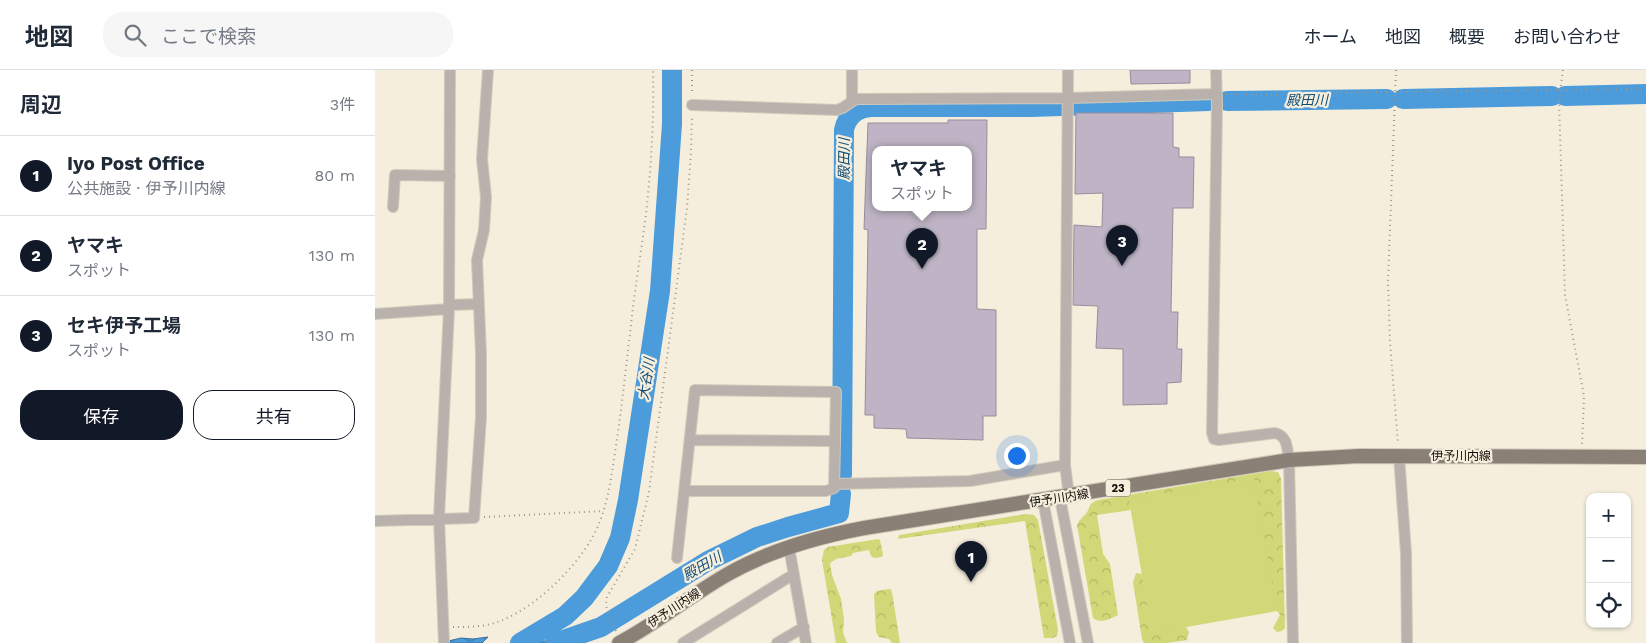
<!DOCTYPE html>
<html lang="ja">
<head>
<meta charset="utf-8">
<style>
  body { margin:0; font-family:"Work Sans","Noto Sans JP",sans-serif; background:#f6f6f7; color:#1f2937 }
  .controls { position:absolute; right:15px; bottom:15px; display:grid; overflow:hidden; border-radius:10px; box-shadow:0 1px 4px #0004 }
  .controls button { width:45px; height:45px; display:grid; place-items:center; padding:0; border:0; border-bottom:1px solid #e0e1e3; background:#fff; color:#1f2937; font:25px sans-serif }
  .you { position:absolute; left:641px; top:385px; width:18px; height:18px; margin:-12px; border:4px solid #fff; border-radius:50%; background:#1a73e8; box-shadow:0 0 0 8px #1a73e833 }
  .badge { display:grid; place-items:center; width:32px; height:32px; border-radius:50%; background:#111827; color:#fff; font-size:16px; font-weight:700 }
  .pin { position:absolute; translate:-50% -41px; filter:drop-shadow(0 1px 2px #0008) }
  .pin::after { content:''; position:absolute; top:26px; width:18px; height:15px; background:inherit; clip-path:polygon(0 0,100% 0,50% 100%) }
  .popup { position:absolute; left:497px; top:76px; width:100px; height:65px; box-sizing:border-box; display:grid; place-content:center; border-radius:10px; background:#fff; filter:drop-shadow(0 1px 4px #0005); font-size:16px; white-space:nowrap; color:#747a83 }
  .popup b { font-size:19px; color:#1f2937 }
  .popup::after { content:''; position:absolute; left:50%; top:100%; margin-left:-10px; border:10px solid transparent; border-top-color:#fff }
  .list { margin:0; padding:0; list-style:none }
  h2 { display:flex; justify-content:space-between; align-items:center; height:65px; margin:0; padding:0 20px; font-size:21px }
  h2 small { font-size:16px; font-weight:400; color:#747a83 }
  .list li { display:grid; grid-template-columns:32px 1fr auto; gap:15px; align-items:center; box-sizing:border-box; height:80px; padding:0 20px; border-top:1px solid #e0e1e3 }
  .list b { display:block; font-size:19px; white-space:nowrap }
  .list p { margin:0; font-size:16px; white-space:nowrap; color:#747a83 }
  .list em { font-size:16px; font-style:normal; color:#747a83 }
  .actions { display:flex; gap:10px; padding:15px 20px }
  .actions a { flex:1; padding:11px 0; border:1px solid #111827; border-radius:20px; text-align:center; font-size:18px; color:#111827 }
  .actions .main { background:#111827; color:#fff }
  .icon { flex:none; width:28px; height:28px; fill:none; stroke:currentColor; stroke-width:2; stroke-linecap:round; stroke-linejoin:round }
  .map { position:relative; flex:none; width:1271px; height:573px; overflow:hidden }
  header { display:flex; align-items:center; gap:30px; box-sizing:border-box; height:70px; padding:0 25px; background:#fff; border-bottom:1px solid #e0e1e3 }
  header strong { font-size:24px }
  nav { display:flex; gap:28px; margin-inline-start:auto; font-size:18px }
  .search { width:350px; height:45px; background:#f6f6f7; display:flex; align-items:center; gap:12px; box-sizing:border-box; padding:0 18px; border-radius:20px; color:#747a83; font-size:19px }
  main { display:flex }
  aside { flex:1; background:#fff }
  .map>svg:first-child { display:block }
</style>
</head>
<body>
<header>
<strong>地図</strong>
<div class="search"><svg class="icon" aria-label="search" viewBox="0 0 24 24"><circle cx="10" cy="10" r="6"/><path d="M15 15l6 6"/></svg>ここで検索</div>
<nav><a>ホーム</a><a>地図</a><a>概要</a><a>お問い合わせ</a></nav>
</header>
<main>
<aside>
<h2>周辺<small>3件</small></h2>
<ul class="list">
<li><span class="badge">1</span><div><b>Iyo Post Office</b><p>公共施設 · 伊予川内線</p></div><em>80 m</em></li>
<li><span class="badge">2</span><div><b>ヤマキ</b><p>スポット</p></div><em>130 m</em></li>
<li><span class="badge">3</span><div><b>セキ伊予工場</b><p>スポット</p></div><em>130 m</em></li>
</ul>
<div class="actions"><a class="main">保存</a><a>共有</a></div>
</aside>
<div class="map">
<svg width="1271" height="573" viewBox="0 0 1271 573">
  <defs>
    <pattern id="forest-crowns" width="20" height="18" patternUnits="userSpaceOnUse" patternTransform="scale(1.25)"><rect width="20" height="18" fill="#d0d877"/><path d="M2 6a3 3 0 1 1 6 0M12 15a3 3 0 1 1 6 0" fill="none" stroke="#b2b865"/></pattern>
    <pattern id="water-waves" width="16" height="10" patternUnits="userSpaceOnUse" patternTransform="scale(1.25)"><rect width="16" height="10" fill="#4c9cdc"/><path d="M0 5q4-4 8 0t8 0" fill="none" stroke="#3e7eb0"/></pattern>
  </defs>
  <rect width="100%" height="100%" fill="#f5eedc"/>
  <path fill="url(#forest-crowns)" d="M895,401l8,1 3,7 4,149 -3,3 -5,1 -4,-4 7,-13 -3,-4 -147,-111 1,10 -34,5 6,39 7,10 8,51c-8,4 -18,9 -25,3l-16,-93c2,-5 4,-6 8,-10 6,-7 2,-11 13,-15z
    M651,444l8,1 4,5 20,110 -1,6 -4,2h-9l-19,-117 -127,18 1,-4z
    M503,469l2,1 3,14 -1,3 -8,1 -3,-2 -2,-6 -16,3 -2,3 -15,3 -6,4 2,12 9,24 3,20 -1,13 4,11h-11l-14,-83 2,-10 4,-3z
    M761,503l6,1 10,58 34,-5 3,5 -2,8 -20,3h-23l-2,-4 -9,-57z
    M515,519l2,3 8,51h-8l-3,-4 -10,-2 -3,-5 -2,-38 3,-3z"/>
  <path fill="#d0d877" d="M879,408l23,133 -125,22 -23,-133z"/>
  <path fill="url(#water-waves)" stroke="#3a719c" d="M231,551l3,5 -47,17h-28c9,-3 20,-2 29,-5 7,-3 11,-8 18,-12l1,5z
    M113,567l-6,6h-42l21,-5 12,1z"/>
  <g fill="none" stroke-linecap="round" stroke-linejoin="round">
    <path stroke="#4c9cdc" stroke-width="20" d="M1190,26l81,-2
      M1028,29l149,-3
      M852,31l160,-2
      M467,405l2,-345c3,-15 13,-22 27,-23h160l178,-6
      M145,573l45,-27 19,-18 24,-32 12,-28 8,-38 32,-209 12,-167v-54
      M180,573l46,-16 107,-66 49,-24 31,-10 51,-14 2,-19"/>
  </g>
  <path fill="#beb4c5" stroke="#968d9c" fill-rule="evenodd" d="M755,0h60v13l-59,1z
    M701,43h97v34l6,1v9h15l-1,51h-20l-2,104h7l-1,37h5l-1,33 -14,1v21l-44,1v-56l-27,-1 2,-42 -25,-1 1,-80 28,2 1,-34 -28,1z
    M573,50h39l-1,109h-9v80l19,1v106h-13v24l-76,-2 -1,-9 -32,-1v-13h-9l3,-185 -4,-1 4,-106h80zM501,80h92v58h-92z"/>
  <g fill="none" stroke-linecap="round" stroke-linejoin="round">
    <defs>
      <path id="minor" d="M693,0l-3,395 4,31
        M841,0l1,34 -5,329 2,6 5,1 56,-7c13,3 12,16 14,27l4,183
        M477,31v-31
        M317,35l145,5c11,-3 11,-8 20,-11l211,-1 148,-4
        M18,137l2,-32 55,1
        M74,235l30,-1
        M0,244l74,-5
        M315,370l145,1
        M1024,386l7,97 1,90
        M460,414l135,-3 95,-16
        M685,428l28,145
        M668,430l27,143
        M0,451l99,-3 7,-101v-63l-4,-94 7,-30 2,-33 -4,-38 6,-89
        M414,477l17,96
        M302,488l18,-168 141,2 -2,96 -8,3h-142
        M69,573l-5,-125 10,-209 1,-239
        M308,573l111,-69
        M402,573l27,-16"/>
      <path id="major" d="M244,573c38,-20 72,-48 109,-69 42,-24 89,-37 136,-46l425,-68 70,-4 287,1"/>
    </defs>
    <use href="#minor" stroke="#d0caba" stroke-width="12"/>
    <use href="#major" stroke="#d0caba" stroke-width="16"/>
    <path stroke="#9c9689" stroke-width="2" stroke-dasharray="1 4" stroke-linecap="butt" d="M317,0v25
      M1021,0l-8,212 2,60 8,102
      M1188,0l-4,30 6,195 19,101 -2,49
      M851,24l56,1 16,-2 348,-4
      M109,447l120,-6
      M78,557c11,0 23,0 34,-2 39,-8 86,-53 105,-87 16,-28 19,-61 24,-92 6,-40 10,-80 15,-120 4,-44 13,-87 17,-131 4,-42 6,-83 5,-125
      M241,561c-5,-12 -12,-22 -9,-34l28,-48 14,-57 38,-284 4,-56 1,-37"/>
    <use href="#minor" stroke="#b9b2ac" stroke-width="10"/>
    <use href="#major" stroke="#8b8075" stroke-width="14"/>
  </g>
  <g text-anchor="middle" stroke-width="4.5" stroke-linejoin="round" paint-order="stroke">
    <rect fill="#f5eedc" stroke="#555048" stroke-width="1" x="730.5" y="409.5" width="25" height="17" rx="4"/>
    <g font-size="11" font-weight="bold" fill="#100d08">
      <text x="743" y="422">23</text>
    </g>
    <g font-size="12" fill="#100d08" stroke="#f5eedc">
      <text x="1086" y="390">伊予川内線</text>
      <text transform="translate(684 428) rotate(-9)" y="4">伊予川内線</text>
      <text transform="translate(299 538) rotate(-33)" y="4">伊予川内線</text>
    </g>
    <g font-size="14" font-style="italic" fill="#124d78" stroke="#f5eedc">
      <text transform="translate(932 30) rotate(-1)" y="5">殿田川</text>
      <text transform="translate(469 89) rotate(-90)" y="5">殿田川</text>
      <text transform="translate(271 309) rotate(-81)" y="5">大谷川</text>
      <text transform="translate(327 496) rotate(-30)" y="5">殿田川</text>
    </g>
  </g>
</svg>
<div class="controls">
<button>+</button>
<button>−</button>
<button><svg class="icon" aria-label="locate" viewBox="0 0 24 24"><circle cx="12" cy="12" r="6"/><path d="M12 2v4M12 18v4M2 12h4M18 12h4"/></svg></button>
</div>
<div class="you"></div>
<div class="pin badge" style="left:596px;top:512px">1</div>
<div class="pin badge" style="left:547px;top:199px">2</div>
<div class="popup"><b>ヤマキ</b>スポット</div>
<div class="pin badge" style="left:747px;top:196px">3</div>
</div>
</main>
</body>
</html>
